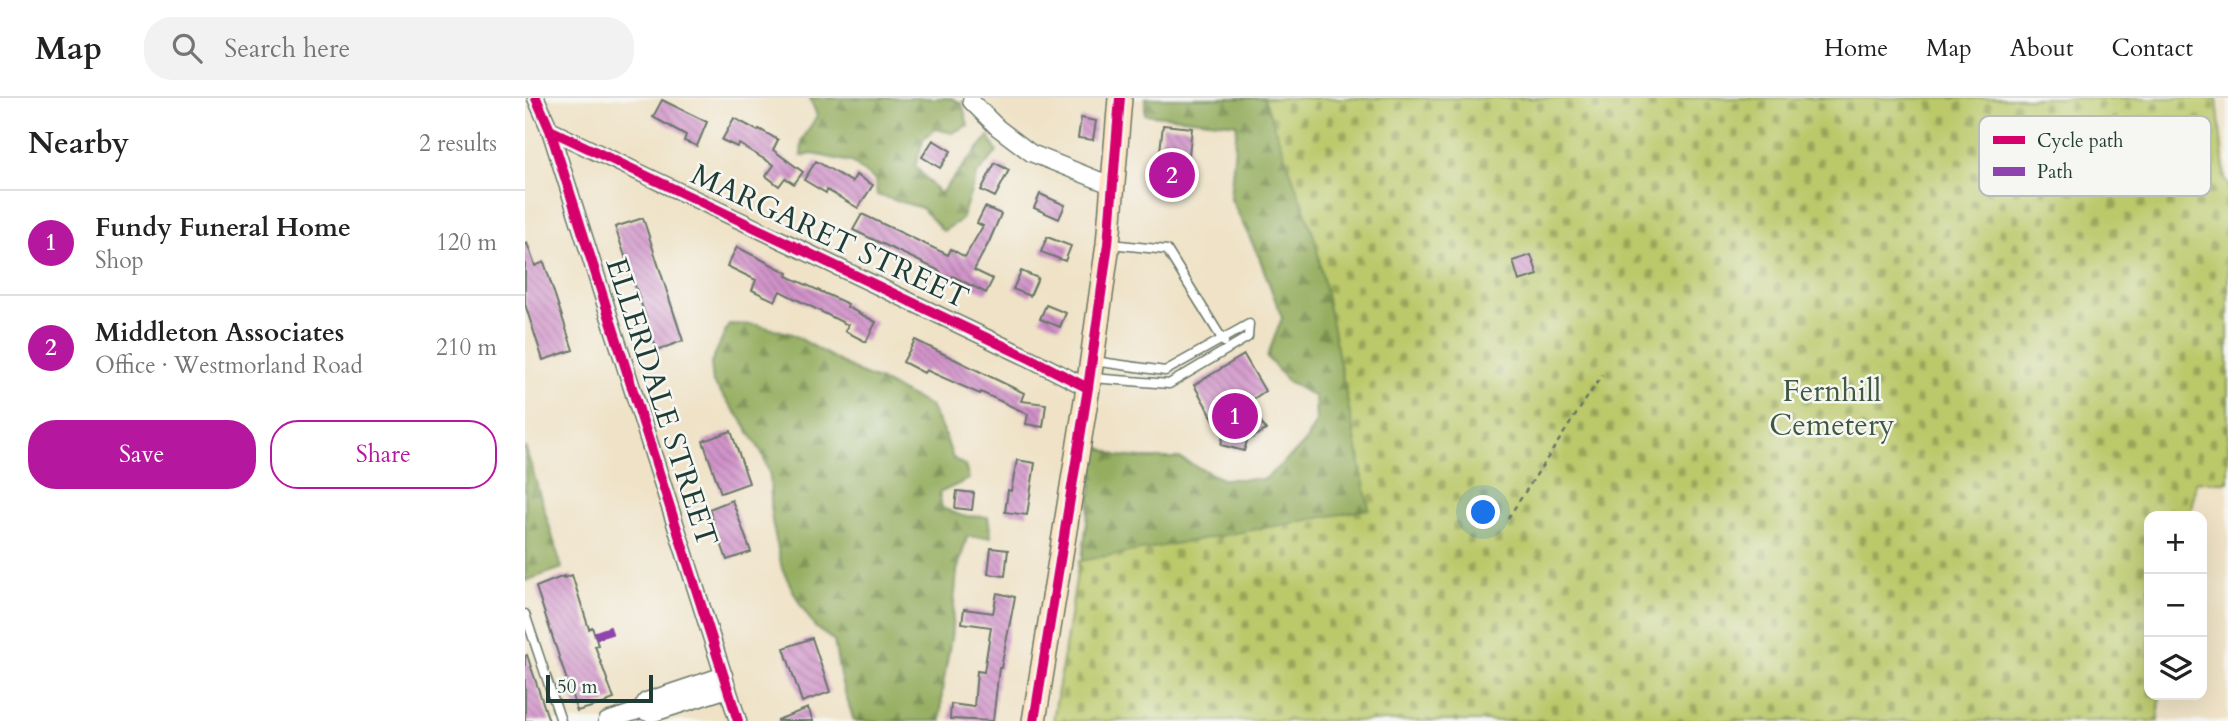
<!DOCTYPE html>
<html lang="en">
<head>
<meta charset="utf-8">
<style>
  body { margin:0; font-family:Cardo,serif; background:#f2f2f2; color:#222 }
  .controls { position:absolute; right:21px; bottom:21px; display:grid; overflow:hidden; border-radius:14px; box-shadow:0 7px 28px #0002 }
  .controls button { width:63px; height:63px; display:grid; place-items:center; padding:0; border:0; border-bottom:2px solid #e0e0e0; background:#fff; color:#222; font:35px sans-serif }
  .scale { position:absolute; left:21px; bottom:18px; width:107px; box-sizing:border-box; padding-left:7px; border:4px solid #1f3d34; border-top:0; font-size:19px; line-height:24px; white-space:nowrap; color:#1f3d34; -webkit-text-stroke:5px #f6f6f2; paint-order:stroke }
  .you { position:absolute; left:959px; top:415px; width:24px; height:24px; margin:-18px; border:5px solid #fff; border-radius:50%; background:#1a73e8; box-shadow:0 0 0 10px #1a73e833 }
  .badge { display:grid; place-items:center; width:46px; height:46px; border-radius:50%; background:#b5179e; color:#fff; font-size:23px; font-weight:700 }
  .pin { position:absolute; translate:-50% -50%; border:4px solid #fff; box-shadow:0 2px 7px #0006 }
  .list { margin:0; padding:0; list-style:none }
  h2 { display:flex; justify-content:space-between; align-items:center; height:91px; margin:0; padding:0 28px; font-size:30px }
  h2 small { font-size:23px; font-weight:400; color:#767676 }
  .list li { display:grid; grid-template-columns:46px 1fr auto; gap:21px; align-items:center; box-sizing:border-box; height:105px; padding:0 28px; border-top:2px solid #e0e0e0 }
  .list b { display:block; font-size:26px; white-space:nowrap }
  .list p { margin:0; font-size:23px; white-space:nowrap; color:#767676 }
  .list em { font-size:23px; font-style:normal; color:#767676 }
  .actions { display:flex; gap:14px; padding:21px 28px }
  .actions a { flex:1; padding:16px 0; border:2px solid #b5179e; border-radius:28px; text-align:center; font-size:24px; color:#b5179e }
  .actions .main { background:#b5179e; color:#fff }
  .icon { flex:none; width:38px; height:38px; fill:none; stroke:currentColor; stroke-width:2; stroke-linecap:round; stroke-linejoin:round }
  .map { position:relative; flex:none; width:1703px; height:623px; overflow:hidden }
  header { display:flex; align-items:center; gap:42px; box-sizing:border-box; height:98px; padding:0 35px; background:#fff; border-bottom:2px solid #e0e0e0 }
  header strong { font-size:33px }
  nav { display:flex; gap:38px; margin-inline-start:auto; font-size:24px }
  .search { width:490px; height:63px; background:#f2f2f2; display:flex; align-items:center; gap:18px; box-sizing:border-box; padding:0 24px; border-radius:28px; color:#767676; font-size:26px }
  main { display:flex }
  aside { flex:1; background:#fff }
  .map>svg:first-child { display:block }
</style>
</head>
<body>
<header>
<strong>Map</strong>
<div class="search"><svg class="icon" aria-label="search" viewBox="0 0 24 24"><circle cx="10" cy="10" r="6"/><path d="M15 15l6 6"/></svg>Search here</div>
<nav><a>Home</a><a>Map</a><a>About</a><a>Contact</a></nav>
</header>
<main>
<aside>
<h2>Nearby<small>2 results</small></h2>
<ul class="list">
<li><span class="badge">1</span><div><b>Fundy Funeral Home</b><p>Shop</p></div><em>120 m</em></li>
<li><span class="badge">2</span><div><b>Middleton Associates</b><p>Office · Westmorland Road</p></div><em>210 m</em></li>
</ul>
<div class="actions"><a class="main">Save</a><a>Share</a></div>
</aside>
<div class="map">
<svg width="1703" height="623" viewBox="0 0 1703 623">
  <defs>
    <pattern id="forest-firs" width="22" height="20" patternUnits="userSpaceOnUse" patternTransform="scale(1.75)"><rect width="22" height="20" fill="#94ad5f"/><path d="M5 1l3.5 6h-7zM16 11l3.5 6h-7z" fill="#788e4f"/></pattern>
    <pattern id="cemetery-stones" width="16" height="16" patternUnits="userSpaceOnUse" patternTransform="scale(1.75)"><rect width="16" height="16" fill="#bbc96b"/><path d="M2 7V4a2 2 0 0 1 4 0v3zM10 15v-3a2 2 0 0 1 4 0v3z" fill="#97a459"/></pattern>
    <pattern id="building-back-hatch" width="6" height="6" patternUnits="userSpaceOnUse" patternTransform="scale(1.75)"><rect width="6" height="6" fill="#d090c8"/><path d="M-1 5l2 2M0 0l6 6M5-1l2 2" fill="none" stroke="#a877a3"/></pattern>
  </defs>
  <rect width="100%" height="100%" fill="#f6f6f2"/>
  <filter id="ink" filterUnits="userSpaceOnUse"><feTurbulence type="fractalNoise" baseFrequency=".0143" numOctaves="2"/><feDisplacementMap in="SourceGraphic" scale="14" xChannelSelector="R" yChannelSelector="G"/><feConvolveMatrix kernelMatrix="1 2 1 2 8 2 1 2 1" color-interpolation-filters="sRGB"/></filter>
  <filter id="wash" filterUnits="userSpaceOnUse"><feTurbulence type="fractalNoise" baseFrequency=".00686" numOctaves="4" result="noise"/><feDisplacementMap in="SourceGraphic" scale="28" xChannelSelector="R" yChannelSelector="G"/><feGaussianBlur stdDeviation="1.57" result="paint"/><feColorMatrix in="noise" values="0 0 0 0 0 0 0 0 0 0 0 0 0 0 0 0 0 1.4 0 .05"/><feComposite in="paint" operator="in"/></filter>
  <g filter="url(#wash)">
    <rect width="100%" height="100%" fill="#efe2c6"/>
    <path fill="url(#forest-firs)" stroke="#5a754a" stroke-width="2" d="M285,0h141l11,5 6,22 -16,8 -16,-4 -12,9 -9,28 25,28 49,-58 8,16 -20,22 -16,46 -18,11 -21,-23 -45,-13 -2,-15 -24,-18 -38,-8 -12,2 1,-16 15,-24z
      M620,0h169l143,439 -389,128 29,-219 21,10 23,2h38l43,21h43l38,-34 13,-23 -1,-25 -29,-17 -19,-23 15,-39 -23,-61 -29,-60 7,-73 -92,-10z
      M204,226l28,1 35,9 68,39 25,10 45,23 14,27 9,25 12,8 4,13 -30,14 3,15 20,8 26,1 3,20h-24l-10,34 -6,67 -9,53 -1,30h-87l-13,-41 -7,-39 -19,-14 -15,-23 -18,-35 -10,-48 -2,-45 -8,-23 -21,-34 -28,-36 -2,-20z
      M0,348l37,122 -37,13z"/>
    <path fill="url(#cemetery-stones)" stroke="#6d8350" stroke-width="2" d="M739,0h953l8,82 3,5v297h-32l-6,34h-41v179h11l-2,26h-1105l26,-160 290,-52 -54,-270z"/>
    <g id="blocks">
      <path fill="url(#building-back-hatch)" d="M137,2l45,22 -10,24 -13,-5 2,-6 -33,-18z
        M209,20l24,13 1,-2 19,11 -5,10 30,22 -9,12 -9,-6 -6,8 -13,-10 8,-11 -35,-21 -2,3 -15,-7z
        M556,20l15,3 -3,19 -15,-2z
        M638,27l29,3 -7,61 -29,-3z
        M408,42l18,11 -11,17 -18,-11z
        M291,63l36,21 4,-7 17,10 -15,23 -31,-18 -1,3 -22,-13z
        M470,65l14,7 -14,27 -14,-7z
        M515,96l25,11 -6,14 -25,-11z
        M460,109l16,7 -12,28 -15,28 19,9 -7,14 -33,-17 -2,3 -12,-7 1,-1 -87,-41 9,-16 86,41 3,-6 14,8 18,-31 -6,-3z
        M118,120l40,123 -26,9 -42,-123z
        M522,139l24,9 -6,15 -24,-9z
        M2,145l8,23 9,-4 29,88 -30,10 -18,-56v-60z
        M212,149l51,26 -1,3 61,28 -1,3 29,15 -10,20 -21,-11 3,-6 -68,-34 -5,10 -23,-11 4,-10 -29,-14z
        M1006,157l7,20 -19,6 -6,-20z
        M496,173l17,7 -8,18 -17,-7z
        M521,207l20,8 -6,14 -20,-8z
        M390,242l109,53 -3,8 25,3 -3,23 -17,-3 2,-10 -47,-22 -1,2 -54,-24 -2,3 -21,-11z
        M719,257l21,36 -16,11 17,28 -19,11 -3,10 -23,-6 2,-9 -29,-51z
        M206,333l18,52 -28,10 -18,-52z
        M492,362l18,3 -8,52 -22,-3 3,-22 3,1z
        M432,393l17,2 -2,17 -17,-2z
        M207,402l19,52 -24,8 -18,-51z
        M466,450l17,2 -3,26 -17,-2z
        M47,477l17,54 3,-2 6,18 -3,1 19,53 -8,3v1l-29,8 -41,-124 28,-11v2z
        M472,495l18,4 -14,71h-2l-6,53 -43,-2 1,-15 23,3 3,-36 7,1 7,-45 -29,-4 2,-14 29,4z
        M287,540l18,54 -28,10 -18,-54z
        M2,557l22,66h-24v-65z
        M283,610l5,13h-36v-1z"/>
    </g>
  </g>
  <g filter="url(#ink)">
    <use href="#blocks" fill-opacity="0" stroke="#687767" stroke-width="2"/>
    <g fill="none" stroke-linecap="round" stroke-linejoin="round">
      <defs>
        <path id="lane" d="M586,146l56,6 57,92
          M567,280l77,6 79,-47 1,-13 -84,47 -72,-10
          M0,516l36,107"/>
        <path id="street" d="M11,0l14,32 188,591
          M446,3l27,27 33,25 82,33
          M25,32l481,229 57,29
          M116,612l10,4 77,-25
          M82,623l34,-11 5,-9 78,-26"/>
        <path id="secondary" d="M509,623l54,-333 20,-144 12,-146"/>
      </defs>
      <use href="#lane" stroke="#687767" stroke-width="11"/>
      <use href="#street" stroke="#687767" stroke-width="19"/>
      <use href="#secondary" stroke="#687767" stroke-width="26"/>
      <path stroke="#687767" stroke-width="2.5" stroke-dasharray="5 5" stroke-linecap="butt" d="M983,420l94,-143"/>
      <use href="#lane" stroke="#fff" stroke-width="8"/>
      <use href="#street" stroke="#fff" stroke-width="16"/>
      <use href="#secondary" stroke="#fde5c5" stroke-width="23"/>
      <path stroke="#8e44ad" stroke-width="9" stroke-dasharray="18 9" stroke-linecap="butt" d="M70,538l17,-6"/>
      <defs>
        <path id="cycleway" d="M11,0l14,32 188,591
          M25,32l481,229 57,29
          M509,623l54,-333 20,-144 12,-146"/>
      </defs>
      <use href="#cycleway" stroke="#f6f6f2" stroke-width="15"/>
      <use href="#cycleway" stroke="#d6006c" stroke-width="10"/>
    </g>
  </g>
  <g text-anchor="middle" stroke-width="5" stroke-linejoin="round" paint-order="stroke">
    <g font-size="30" fill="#1f3d34" stroke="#f6f6f2">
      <text transform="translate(305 138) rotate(25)" y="10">MARGARET STREET</text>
      <text transform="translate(137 304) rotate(72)" y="10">ELLERDALE STREET</text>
    </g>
    <g font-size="30" fill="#3e593f" stroke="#f6f6f2">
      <text x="1307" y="303">Fernhill<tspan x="1307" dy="34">Cemetery</tspan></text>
    </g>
  </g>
  <rect x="1454" y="18" width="232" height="80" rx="10" fill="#f6f6f2" stroke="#b6beb9" stroke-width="2"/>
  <rect x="1468" y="38" width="32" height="8" fill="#d6006c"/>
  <rect x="1468" y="69" width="32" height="9" fill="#8e44ad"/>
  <g font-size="19" fill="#1f3d34">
    <text x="1512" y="49">Cycle path</text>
    <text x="1512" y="80">Path</text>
  </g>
</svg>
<div class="controls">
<button>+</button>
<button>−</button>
<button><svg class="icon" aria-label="layers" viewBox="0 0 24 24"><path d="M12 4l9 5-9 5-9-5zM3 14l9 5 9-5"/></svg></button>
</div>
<div class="scale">50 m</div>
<div class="you"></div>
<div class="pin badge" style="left:710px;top:318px">1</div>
<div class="pin badge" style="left:647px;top:77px">2</div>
</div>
</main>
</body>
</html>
